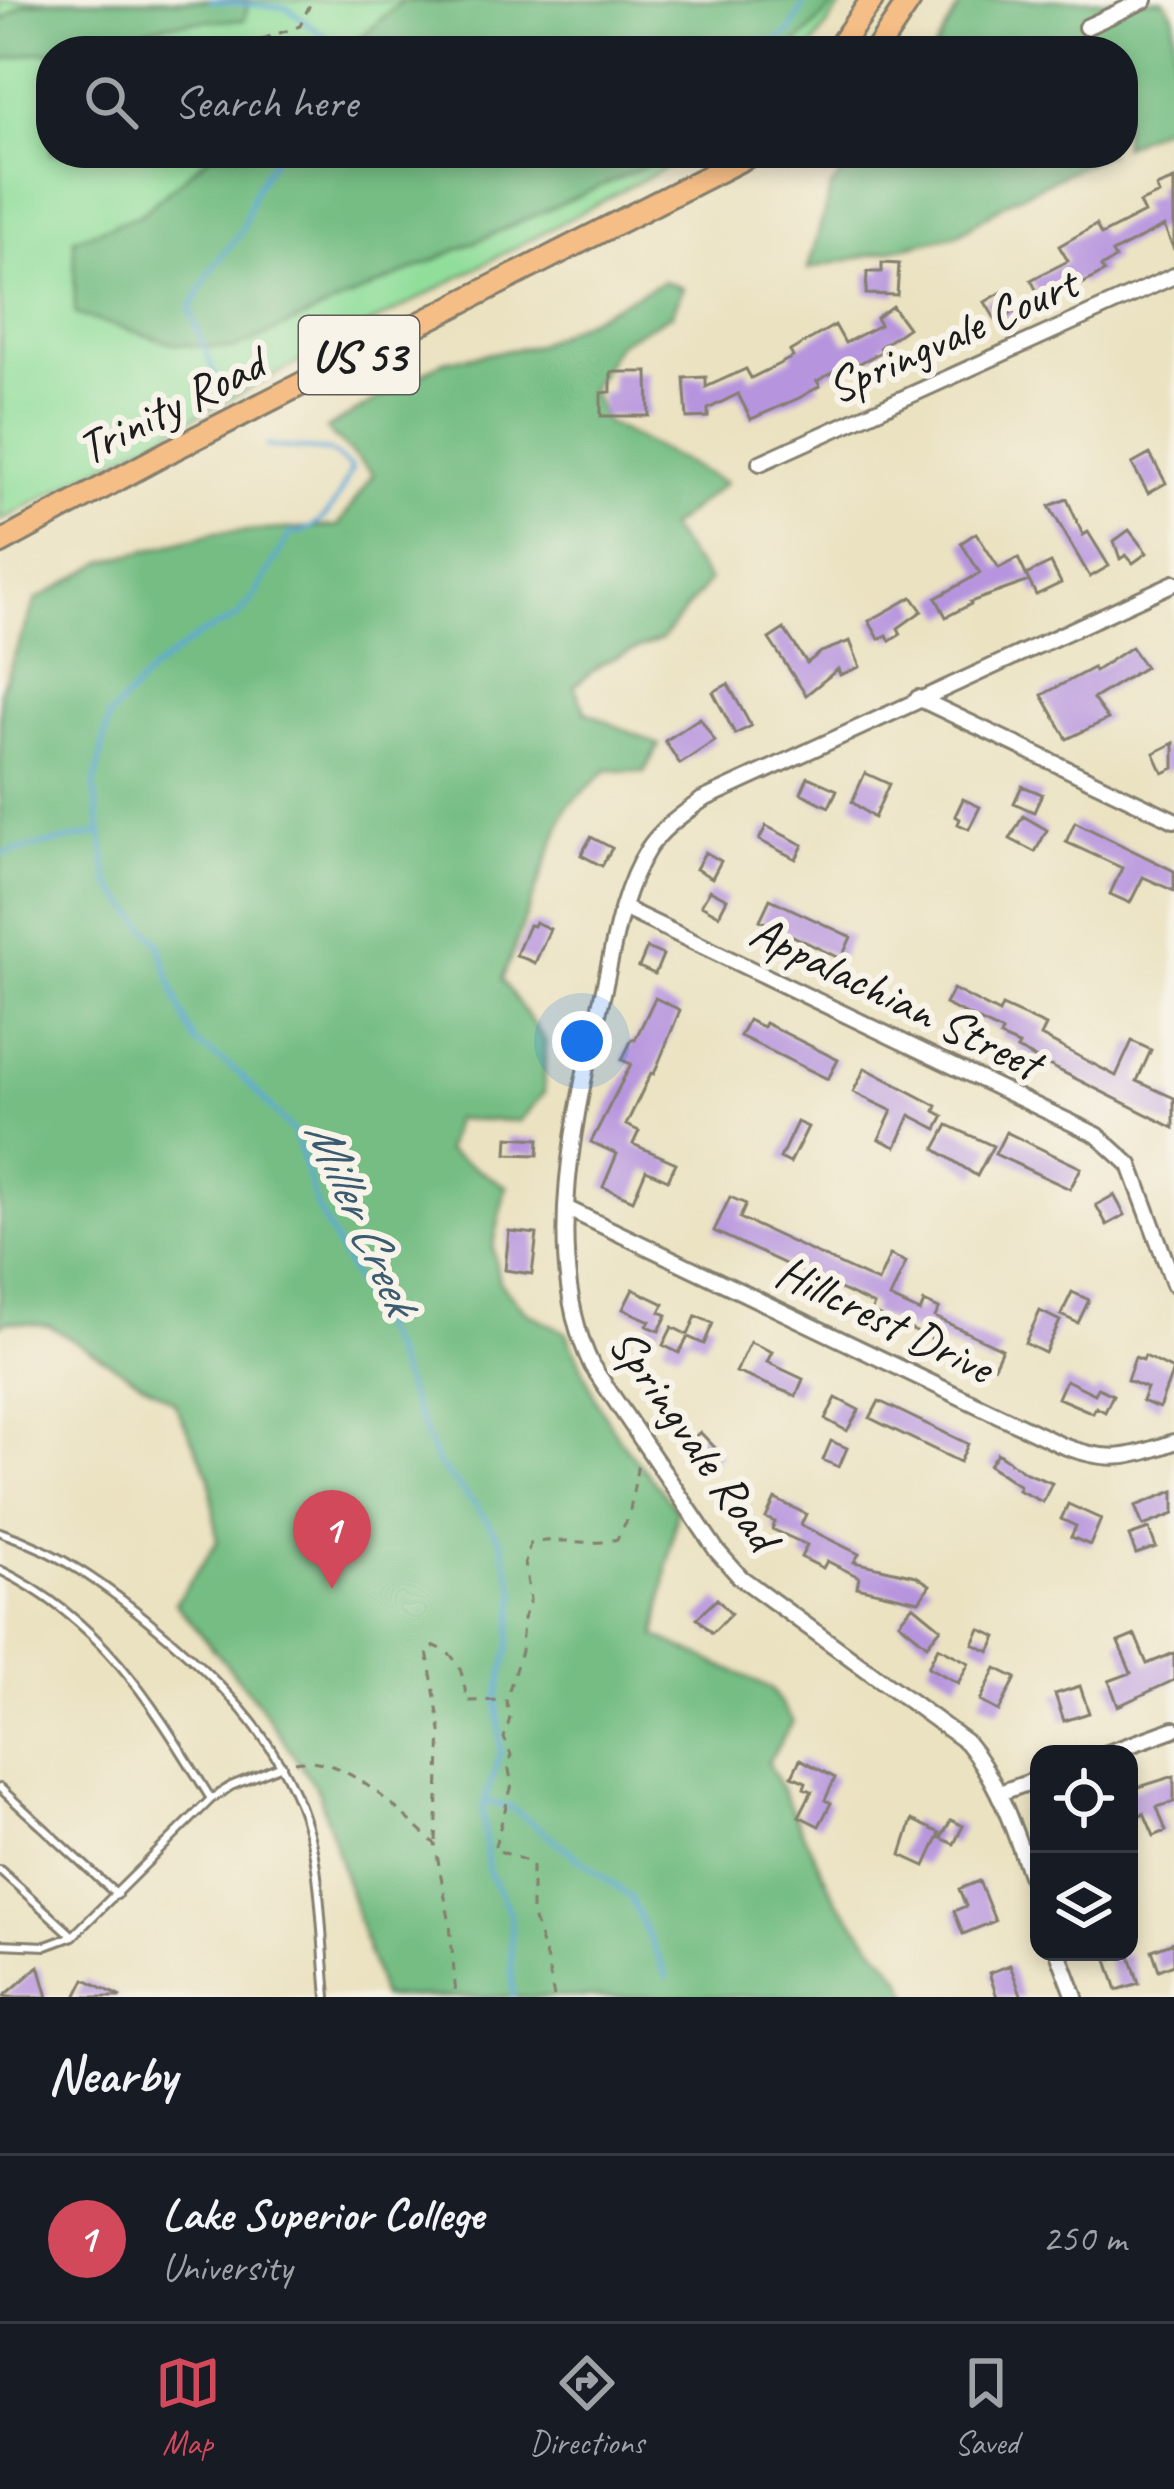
<!DOCTYPE html>
<html lang="en">
<head>
<meta charset="utf-8">
<style>
  body { margin:0; font-family:Caveat,sans-serif; background:#242831; color:#f1f3f6 }
  .controls { position:absolute; right:36px; bottom:36px; display:grid; overflow:hidden; border-radius:24px; box-shadow:0 6px 18px #0003 }
  .controls button { width:108px; height:108px; display:grid; place-items:center; padding:0; border:0; border-bottom:3px solid #363941; background:#171b24; color:#f1f3f6; font:60px sans-serif }
  .you { position:absolute; left:582px; top:1041px; width:42px; height:42px; margin:-30px; border:9px solid #fff; border-radius:50%; background:#1a73e8; box-shadow:0 0 0 18px #1a73e833 }
  .badge { display:grid; place-items:center; width:78px; height:78px; border-radius:50%; background:#d1495b; color:#fff; font-size:39px; font-weight:700 }
  .pin { position:absolute; translate:-50% -99px; filter:drop-shadow(0 3px 6px #0008) }
  .pin::after { content:''; position:absolute; top:63px; width:42px; height:36px; background:inherit; clip-path:polygon(0 0,100% 0,50% 100%) }
  .list { margin:0; padding:0; list-style:none }
  h2 { display:flex; justify-content:space-between; align-items:center; height:156px; margin:0; padding:0 48px; font-size:51px }
  h2 small { font-size:39px; font-weight:400; color:#9ea1a6 }
  .list li { display:grid; grid-template-columns:78px 1fr auto; gap:36px; align-items:center; box-sizing:border-box; height:168px; padding:0 48px; border-top:3px solid #363941 }
  .list b { display:block; font-size:45px; white-space:nowrap }
  .list p { margin:0; font-size:39px; white-space:nowrap; color:#9ea1a6 }
  .list em { font-size:39px; font-style:normal; color:#9ea1a6 }
  .icon { flex:none; width:66px; height:66px; fill:none; stroke:currentColor; stroke-width:2; stroke-linecap:round; stroke-linejoin:round }
  .map { position:relative; flex:none; width:1174px; height:1997px; overflow:hidden }
  .search { position:absolute; background:#171b24; box-shadow:0 6px 18px #0003; left:36px; right:36px; top:36px; height:132px; display:flex; align-items:center; gap:30px; box-sizing:border-box; padding:0 42px; border-radius:48px; color:#9ea1a6; font-size:45px }
  .sheet { height:324px; background:#171b24 }
  nav { display:flex; justify-content:space-around; align-items:center; box-sizing:border-box; height:168px; border-top:3px solid #363941; background:#171b24; font-size:33px; color:#9ea1a6 }
  nav a { display:grid; justify-items:center; gap:6px }
  nav .on { color:#d1495b }
  .map>svg:first-child { display:block }
</style>
</head>
<body>
<div class="map">
<svg width="1174" height="1997" viewBox="0 0 1174 1997">
  <rect width="100%" height="100%" fill="#f7f3e8"/>
  <filter id="ink" filterUnits="userSpaceOnUse"><feTurbulence type="fractalNoise" baseFrequency=".00833" numOctaves="2"/><feDisplacementMap in="SourceGraphic" scale="24" xChannelSelector="R" yChannelSelector="G"/><feConvolveMatrix kernelMatrix="1 2 1 2 8 2 1 2 1" color-interpolation-filters="sRGB"/></filter>
  <filter id="wash" filterUnits="userSpaceOnUse"><feTurbulence type="fractalNoise" baseFrequency=".004" numOctaves="4" result="noise"/><feDisplacementMap in="SourceGraphic" scale="48" xChannelSelector="R" yChannelSelector="G"/><feGaussianBlur stdDeviation="2.7" result="paint"/><feColorMatrix in="noise" values="0 0 0 0 0 0 0 0 0 0 0 0 0 0 0 0 0 1.4 0 .05"/><feComposite in="paint" operator="in"/></filter>
  <g filter="url(#wash)">
    <rect width="100%" height="100%" fill="#ebe2c1"/>
    <path fill="#91de9b" stroke="#567d5c" stroke-width="3" d="M0,0h845l-36,51h-758v102h642l-693,368z"/>
    <path fill="#74bd83" stroke="#486c50" stroke-width="3" d="M51,0h197l-3,20c-49,2 -96,-3 -134,31l-73,1 -38,8v-38l23,-17z
      M471,0h369l-51,51h-444l57,-50 55,2z
      M963,0h201l10,16v105l-51,25v-95h-189z
      M213,153h453l-11,9 -421,187 -59,-5 -100,-30 -1,-75 66,-24z
      M858,153h250l-99,48 -52,34 -149,34 23,-81z
      M664,281l19,7 -11,26 -54,29 -27,46 14,33 120,61 -57,45 41,53 -47,58 -58,23 -30,24 12,26 73,33 -15,27 -37,-2 -40,37 -65,173 43,61 -1,52 -24,28 -66,-2 -8,32 60,35 -13,63 6,33 26,29 42,22 30,69 22,37 58,71 -21,126 114,52 23,34 -25,40 68,138 66,79 8,18h-528l-63,-204 -62,-92 -82,-98 42,-61 -7,-65 -36,-75 -124,-76 -43,-5 -7,5v-634l36,-92 69,-39 109,-28 124,-7 35,-52 -47,-45 118,-68 90,-15z"/>
    <g fill="none" stroke-linecap="round" stroke-linejoin="round">
      <path stroke="#5ea9d6" stroke-width="4.5" d="M211,1l76,7 57,43
        M760,51l30,-19 16,-32
        M433,153l108,8 39,-8
        M217,381l-27,-71 22,-41 30,-39 12,-38 23,-39
        M267,446l62,5 23,17c-13,30 -26,62 -62,66l-37,65 -17,19 -37,17 -46,35 -44,47 -15,71 15,95 50,60 19,61 17,38 44,31 56,61 22,73 74,144 46,112 40,44 24,34 15,53 -7,56 -12,48 4,52 -19,60 6,60 22,43 3,84
        M0,854l101,-21
        M485,1801l29,8 117,89 36,79"/>
    </g>
    <g id="blocks">
      <path fill="#b795de" d="M1174,180v70l-10,-24 -52,27 3,6 -14,8 3,5 -22,12 -3,-4 -39,17 -9,-17 37,-19 -9,-15 37,-21 5,10 43,-22 -5,-10 20,-9 -3,-7z
        M882,263l17,1 -2,31 -31,-1 1,-22h15z
        M1007,289l12,20 -22,13 -12,-20z
        M892,306l16,22 -28,19 3,4 -31,16 -2,-4 -33,18 3,5 -21,12 -48,21 -13,-25 -30,15v8l-21,1 -3,-40 22,-1v10l40,-18 5,9 42,-21 -3,-6 45,-26 10,18 35,-18 -4,-7z
        M611,372h37l1,44h-48v-23l10,-1z
        M1150,454l16,29 -18,10 -16,-29z
        M1067,499l16,36 5,-3 21,34 -19,11 -41,-71z
        M1129,530l18,23 -14,10 -7,-8 -6,4 -6,-18z
        M976,533l23,35 19,-10 11,23 -59,21 1,2 -25,13 -10,-19 44,-25 -19,-30z
        M1051,563l10,20 -25,12 -10,-20z
        M912,597l10,14 -24,17 3,6 -11,7 -3,-6 -8,4 -10,-18z
        M784,629l23,34 14,-11 29,-11 10,26 -20,8 -2,-6 -32,26 -37,-56z
        M1131,647l14,20 -52,32 15,20 -41,20 -25,-44 51,-27 2,3z
        M728,684l23,42 -16,8 -22,-42z
        M700,718l15,23 -35,23 -15,-23z
        M1174,743v25l-11,5 -9,-20z
        M865,773l24,11 -15,34 -22,-16z
        M808,777l29,13 -8,17 -28,-14z
        M1022,786l20,8 -8,18 -20,-9z
        M963,799l17,8 -11,22 -11,-5 2,-5 -5,-3z
        M1023,816l24,14 -12,22 -25,-13z
        M1075,822l99,49v20l-31,-14 -13,26 -20,-9 12,-26 -56,-26z
        M766,826l37,19 -7,14 -37,-19z
        M591,837l21,11 -10,18 -21,-11z
        M705,852l16,9 -9,17 -16,-9z
        M710,890l17,9 -8,16 -18,-10z
        M770,899l81,38 -10,22 -81,-39z
        M535,922l15,7 -15,34 -19,-8 13,-30 4,1z
        M647,948l16,7 -8,19 -16,-7z
        M953,989l46,24 3,-7 44,20 -5,10 75,40 16,-35 19,9 -14,31 37,17v30l-157,-79 2,-4 -19,-8 2,-5 -57,-28z
        M655,998l25,12 -26,64 -3,-1 -25,52 13,6 -6,13 43,19 -8,17 -22,-10 -13,30 -30,-13 14,-33 -26,-12 40,-78 -9,-4 10,-21 3,1z
        M748,1020l15,7 2,-4 73,37 -10,19 -88,-43z
        M865,1068l72,38 -2,5 9,5 -7,13 -27,-14 -14,32 -17,-8 13,-28 -39,-19z
        M797,1122l11,5 -18,36 -10,-5z
        M948,1125l45,21 -16,30 -42,-27z
        M1006,1132l75,36 -11,21 -75,-35z
        M508,1137l31,2 -1,16 -31,-1z
        M1114,1195l11,20 -18,10 -11,-20z
        M730,1197l16,7 -6,14 138,64 12,-27 16,7 -16,36 30,14 4,-10 15,7 -4,8 67,32 -8,17 -123,-54 3,-7 -160,-74z
        M509,1231l28,3 -5,40 -27,-4z
        M633,1289l31,15 -4,8 7,3 -8,16 -12,-5 3,-5 -27,-12z
        M1072,1292l17,8 -11,23 -17,-8z
        M1040,1311l20,10 -15,32 -20,-10z
        M696,1316l17,7 -9,21 -16,-7 -9,16 -16,-8 9,-18 16,8z
        M750,1342l22,10 -5,10 36,17 -7,17 -60,-24z
        M1145,1356l28,14 -14,38 -17,-7 5,-13 -20,-8 8,-23 8,3z
        M1066,1380l29,14 3,-6 15,7 -8,17 -9,-5 -3,6 -35,-15z
        M836,1398l23,12 -12,21 -22,-12z
        M879,1401l89,43 -8,18 -90,-44z
        M700,1432l21,22 -15,15 -22,-22z
        M831,1441l16,7 -8,19 -16,-7z
        M997,1453l29,20 26,10 -9,19 -25,-12 2,-4 -31,-21z
        M1174,1491v23l-31,12 -8,-20z
        M775,1499l31,15 -5,11 58,29 -5,8 62,14 14,9 -11,16 -62,-14 2,-10 -32,-16 -4,7 -22,-11 6,-12 -35,-16 3,-7 -9,-4z
        M1068,1504l33,15 -11,26 -19,-8 5,-11 -15,-7z
        M1149,1529l7,18 -20,7 -7,-18z
        M717,1599l14,15 -19,19 -15,-15z
        M913,1605l28,23 -14,17 -28,-23z
        M980,1629l17,8 -7,15 -17,-8z
        M1135,1635l12,29 27,-11v27l-56,26 -9,-25 22,-8 -13,-31z
        M938,1647l31,16 -11,20 -30,-16z
        M996,1668l20,10 -17,33 -19,-10z
        M1080,1686l9,27 -25,8 -9,-27z
        M800,1759l35,19 -10,22 6,3 -12,23 -20,-10 13,-25 -8,-3 2,-6 -14,-6z
        M1174,1776v26l-17,5 9,24 -12,5 -10,-23 -15,6v-29z
        M912,1820l28,13 -15,33 -24,-11z
        M951,1820l12,6 -9,18 -13,-6z
        M979,1881l16,40 -32,13 -9,-23 12,-5 -7,-17z
        M1174,1942v22l-15,6 -7,-20z
        M1129,1953l10,30 -22,7 -10,-30z
        M1010,1965l12,32h-25l-8,-24z
        M39,1966l9,31h-45z
        M85,1979l36,18h-45z"/>
    </g>
  </g>
  <g filter="url(#ink)">
    <use href="#blocks" fill-opacity="0" stroke="#847f6e" stroke-width="3"/>
    <g fill="none" stroke-linecap="round" stroke-linejoin="round">
      <defs>
        <path id="service" d="M0,1532c60,20 108,55 157,96 77,64 145,136 159,240 6,42 7,86 11,129
          M0,1570c104,51 153,135 211,229
          M0,1788l117,107
          M0,1870l73,66
          M0,1944l46,2 27,-10 138,-137 20,-13 51,-21"/>
        <path id="minor" d="M1086,27l59,-27
          M760,463l414,-187
          M918,698l256,122
          M623,908l474,227 33,30 44,119
          M568,1209l493,236c47,18 66,14 113,-3
          M1105,1754l69,-25
          M999,1793l40,-14
          M1039,1901c-20,-55 -35,-113 -73,-159l-226,-165 -23,-26 -125,-185c-53,-109 -15,-264 12,-377 10,-46 18,-99 44,-140 13,-20 35,-35 54,-49l472,-217
          M1058,1952l17,45"/>
        <path id="trunk" d="M836,51l36,-51
          M876,51l34,-51
          M0,543l172,-93 582,-297"/>
      </defs>
      <use href="#service" stroke="#847f6e" stroke-width="12"/>
      <use href="#minor" stroke="#847f6e" stroke-width="20"/>
      <use href="#trunk" stroke="#847f6e" stroke-width="27"/>
      <path stroke="#847f6e" stroke-width="3" stroke-dasharray="9 9" stroke-linecap="butt" d="M152,51l40,-6 32,6
        M228,51l72,-25 12,-26
        M295,1762c48,-10 106,51 140,82l15,80 6,73
        M436,1841l5,-110 -14,-80 8,-5c28,12 27,29 32,55l37,-1
        M554,1997l-7,-36 -15,-48v-50l-38,-14 18,-64 -4,-20 3,-10 -7,-17 6,-20 -4,-18 15,-49 2,-32 7,-19 -5,-37 5,-19c30,-9 58,4 87,-5l12,-23 9,-53"/>
      <use href="#service" stroke="#fff" stroke-width="6"/>
      <use href="#minor" stroke="#fff" stroke-width="14"/>
      <use href="#trunk" stroke="#f6be87" stroke-width="21"/>
    </g>
  </g>
  <g text-anchor="middle" stroke-width="12" stroke-linejoin="round" paint-order="stroke">
    <rect fill="#f7f3e8" stroke="#5e5c59" stroke-width="3" x="299" y="316" width="120" height="78" rx="9"/>
    <g font-size="45" font-weight="bold" fill="#1c1c1c">
      <text x="359" y="371">US 53</text>
    </g>
    <g font-size="48" fill="#1c1c1c" stroke="#f7f3e8">
      <text transform="translate(951 334) rotate(-24)" y="17">Springvale Court</text>
      <text transform="translate(170 405) rotate(-27)" y="17">Trinity Road</text>
      <text transform="translate(896 996) rotate(26)" y="17">Appalachian Street</text>
      <text transform="translate(885 1318) rotate(26)" y="17">Hillcrest Drive</text>
      <text transform="translate(695 1438) rotate(55)" y="17">Springvale Road</text>
    </g>
    <g font-size="51" font-style="italic" fill="#3a5b70" stroke="#f7f3e8">
      <text transform="translate(363 1216) rotate(66)" y="18">Miller Creek</text>
    </g>
  </g>
</svg>
<div class="controls">
<button><svg class="icon" aria-label="locate" viewBox="0 0 24 24"><circle cx="12" cy="12" r="6"/><path d="M12 2v4M12 18v4M2 12h4M18 12h4"/></svg></button>
<button><svg class="icon" aria-label="layers" viewBox="0 0 24 24"><path d="M12 4l9 5-9 5-9-5zM3 14l9 5 9-5"/></svg></button>
</div>
<div class="you"></div>
<div class="pin badge" style="left:332px;top:1589px">1</div>
<div class="search"><svg class="icon" aria-label="search" viewBox="0 0 24 24"><circle cx="10" cy="10" r="6"/><path d="M15 15l6 6"/></svg>Search here</div>
</div>
<section class="sheet">
<h2>Nearby<small></small></h2>
<ul class="list">
<li><span class="badge">1</span><div><b>Lake Superior College</b><p>University</p></div><em>250 m</em></li>
</ul>
</section>
<nav>
<a class="on"><svg class="icon" aria-label="map" viewBox="0 0 24 24"><path d="M3 6l6-2 6 2 6-2v14l-6 2-6-2-6 2zM9 4v14M15 6v14"/></svg>Map</a>
<a><svg class="icon" aria-label="directions" viewBox="0 0 24 24"><path d="M12 3l9 9-9 9-9-9zM9 14v-3h6M13 9l2 2-2 2"/></svg>Directions</a>
<a><svg class="icon" aria-label="saved" viewBox="0 0 24 24"><path d="M7 4h10v16l-5-4-5 4z"/></svg>Saved</a>
</nav>
</body>
</html>
